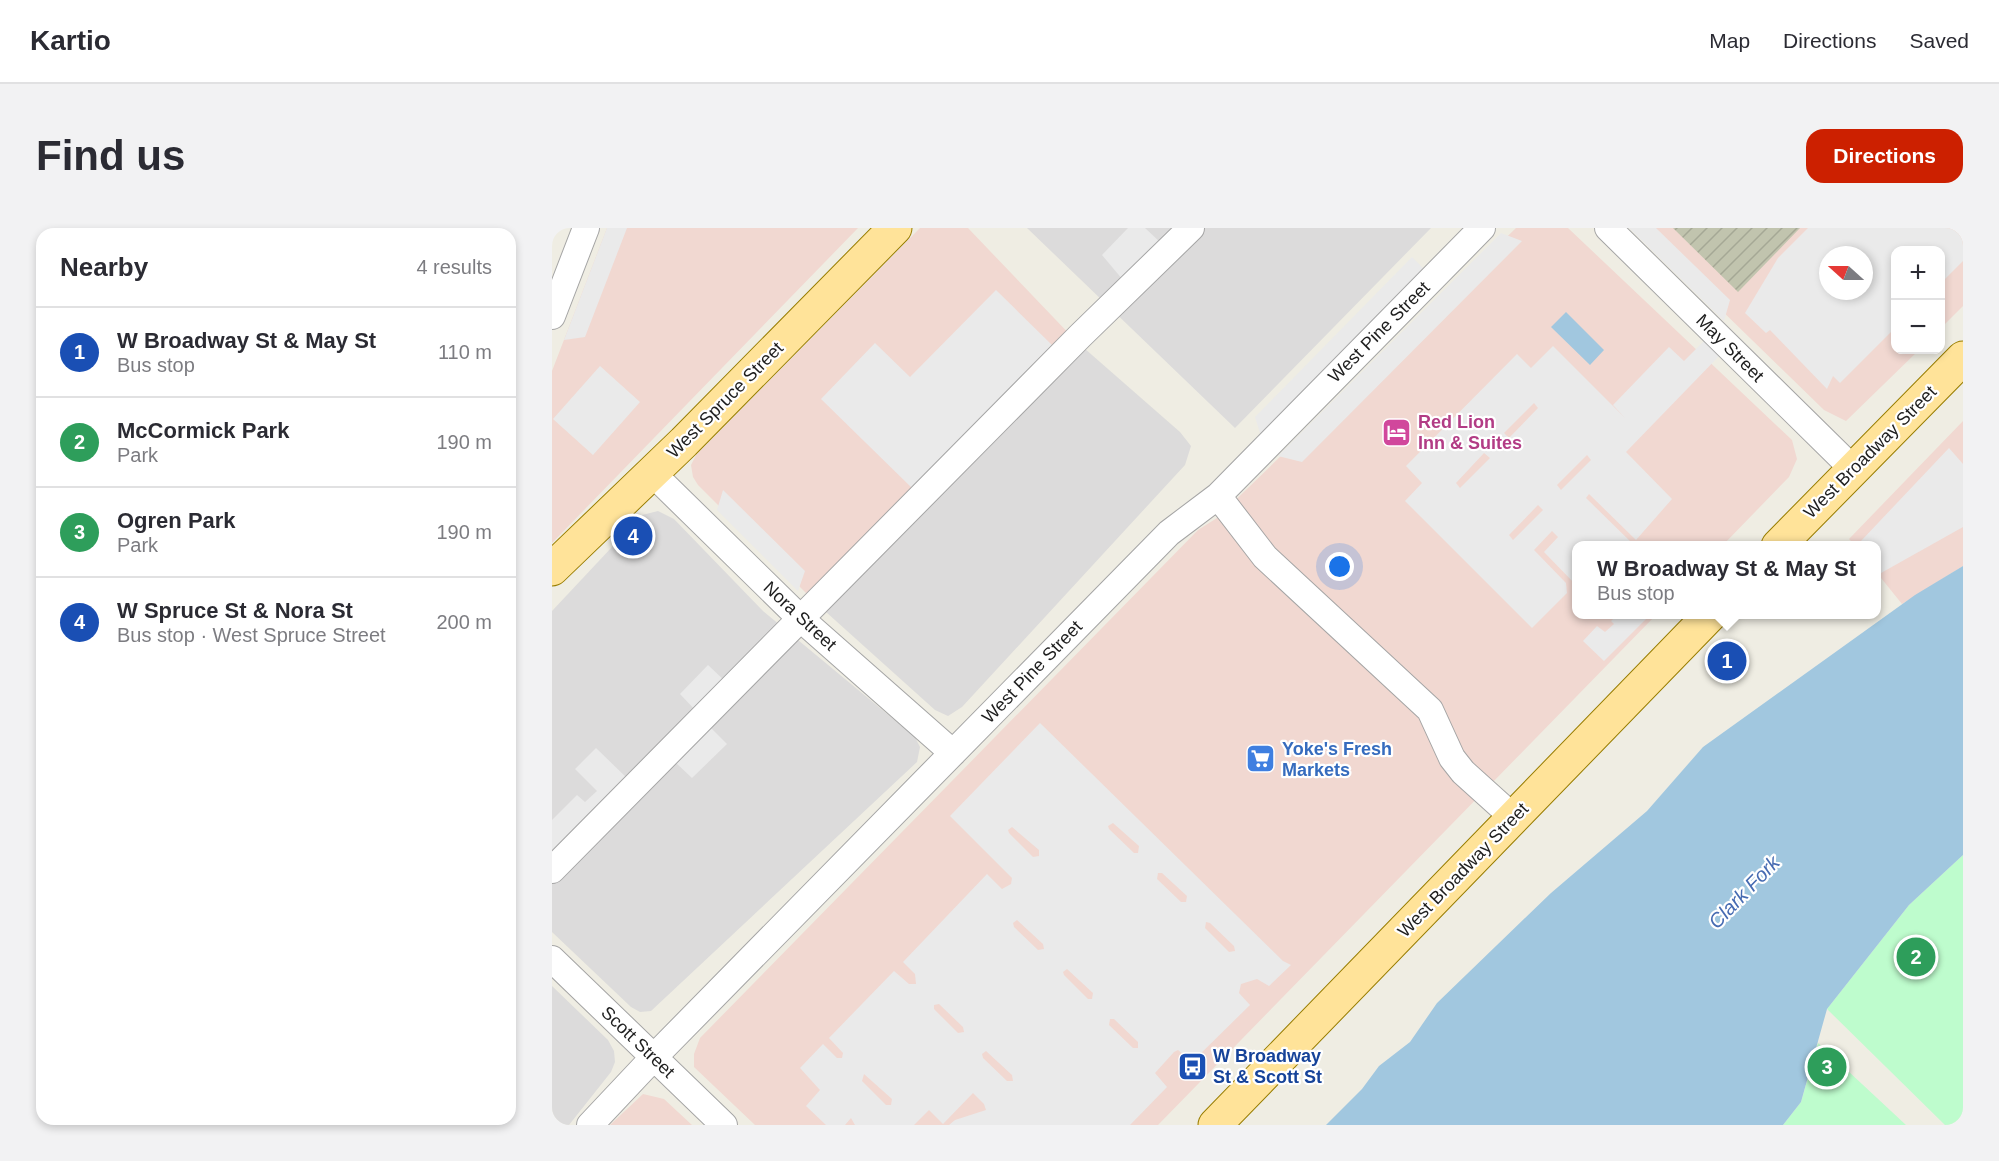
<!DOCTYPE html>
<html lang="en">
<head>
<meta charset="utf-8">
<style>
  body { margin:0; font-family:Helvetica,sans-serif; background:#f2f2f3; color:#2b2b33 }
  .controls { position:absolute; right:18px; top:18px; display:grid; overflow:hidden; border-radius:12px; box-shadow:0 3px 9px #0003 }
  .controls button { width:54px; height:54px; display:grid; place-items:center; padding:0; border:0; border-bottom:2px solid #e1e1e2; background:#fff; color:#2b2b33; font:30px sans-serif }
  .compass { position:absolute; left:1267px; top:18px; width:54px; height:54px; border-radius:50%; background:#fff; box-shadow:0 3px 9px #0003; rotate:291deg }
  .you { position:absolute; left:788px; top:339px; width:21px; height:21px; margin:-15px; border:4px solid #fff; border-radius:50%; background:#1a73e8; box-shadow:0 0 0 9px #1a73e833 }
  .badge { display:grid; place-items:center; width:39px; height:39px; border-radius:50%; background:#cc2000; color:#fff; font-size:20px; font-weight:700 }
  .pin { position:absolute; translate:-50% -50%; border:3px solid #fff; box-shadow:0 2px 6px #0006 }
  .popup { position:absolute; left:1020px; top:313px; width:309px; height:78px; box-sizing:border-box; display:grid; place-content:center; border-radius:12px; background:#fff; filter:drop-shadow(0 2px 4px #0005); font-size:20px; white-space:nowrap; color:#7c7c81 }
  .popup b { font-size:22px; color:#2b2b33 }
  .popup::after { content:''; position:absolute; left:50%; top:100%; margin-left:-12px; border:12px solid transparent; border-top-color:#fff }
  .list { margin:0; padding:0; list-style:none }
  h2 { display:flex; justify-content:space-between; align-items:center; height:78px; margin:0; padding:0 24px; font-size:26px }
  h2 small { font-size:20px; font-weight:400; color:#7c7c81 }
  .list li { display:grid; grid-template-columns:39px 1fr auto; gap:18px; align-items:center; box-sizing:border-box; height:90px; padding:0 24px; border-top:2px solid #e1e1e2 }
  .list b { display:block; font-size:22px; white-space:nowrap }
  .list p { margin:0; font-size:20px; white-space:nowrap; color:#7c7c81 }
  .list em { font-size:20px; font-style:normal; color:#7c7c81 }
  .map { position:relative; flex:none; width:1411px; height:897px; overflow:hidden; border-radius:18px }
  header { display:flex; align-items:center; gap:36px; box-sizing:border-box; height:84px; padding:0 30px; background:#fff; border-bottom:2px solid #e1e1e2 }
  header strong { font-size:28px }
  nav { display:flex; gap:33px; margin-inline-start:auto; font-size:21px }
  .intro { display:flex; align-items:center; justify-content:space-between; box-sizing:border-box; height:144px; padding:0 36px }
  h1 { margin:0; font-size:42px }
  .button { padding:15px 27px; border-radius:18px; background:#cc2000; color:#fff; font-size:21px; font-weight:700 }
  main { display:flex; gap:36px; padding:0 36px }
  aside { flex:1; background:#fff; border-radius:18px; box-shadow:0 3px 9px #0003 }
  .map>svg:first-child { display:block }
</style>
</head>
<body>
<header>
<strong>Kartio</strong>
<nav><a>Map</a><a>Directions</a><a>Saved</a></nav>
</header>
<div class="intro"><h1>Find us</h1><a class="button">Directions</a></div>
<main>
<aside>
<h2>Nearby<small>4 results</small></h2>
<ul class="list">
<li><span class="badge" style="background:#1a4fb4">1</span><div><b>W Broadway St &amp; May St</b><p>Bus stop</p></div><em>110 m</em></li>
<li><span class="badge" style="background:#2e9e5b">2</span><div><b>McCormick Park</b><p>Park</p></div><em>190 m</em></li>
<li><span class="badge" style="background:#2e9e5b">3</span><div><b>Ogren Park</b><p>Park</p></div><em>190 m</em></li>
<li><span class="badge" style="background:#1a4fb4">4</span><div><b>W Spruce St &amp; Nora St</b><p>Bus stop · West Spruce Street</p></div><em>200 m</em></li>
</ul>
</aside>
<div class="map">
<svg width="1411" height="897" viewBox="0 0 1411 897">
  <defs>
    <pattern id="construction-furrows" width="10" height="10" patternUnits="userSpaceOnUse" patternTransform="scale(1.5)"><rect width="10" height="10" fill="#c1c4ae"/><path d="M-1 1l2-2M0 10L10 0M9 11l2-2" fill="none" stroke="#a5a895"/></pattern>
  </defs>
  <rect width="100%" height="100%" fill="#efede3"/>
  <path fill="#dcdbdb" d="M475,0h404l-196,200z
    M524,113l104,91 11,14 -6,19 -223,242 -14,9 -13,-6 -119,-107z
    M106,283l16,8 89,92 152,126 5,10 -3,15 -266,249 -11,1 -9,-5 -79,-75v-321l90,-96z
    M0,758l56,54 6,11 1,11 -4,10 -42,53h-17z"/>
  <path fill="#f1d8d1" fill-rule="evenodd" d="M55,0h251l-306,315v-172z
    M368,0h48l108,113 -260,262 -118,-118 -5,-8 -2,-12 5,-10z
    M964,0h52l224,212 5,19 -8,18 -66,68 -146,1v68l79,1 -498,510h-403l-61,-58v-13l6,-16 498,-508 19,-12z
    M1085,0h326v78l-22,22 -1,-78h-44v100h23l-73,71 -22,-11zM1276,27h36v36h-36z
    M1411,193v145l-61,38 -25,-31v-27l-22,-1 -6,-6z
    M91,866l21,5 28,26h-82z"/>
  <path fill="url(#construction-furrows)" d="M1121,0h127l-62,64z"/>
  <path fill="#befccd" d="M1411,627v270h-18l-118,-116 82,-104z
    M1266,815l88,82h-123l18,-23z"/>
  <path fill="#eaeaea" fill-rule="evenodd" d="M55,0h20l-42,109 -21,3z
    M576,0h17l16,15 -38,37 -21,-25z
    M1077,0h27l74,72 -6,21z
    M1256,0h155v33l-22,22 -1,-33h-44l-1,78 -55,55 -7,-7 -6,13 -57,-59 -4,3 -21,-20 33,-55zM1276,27h36v36h-36z
    M949,5l21,8 -220,221 -24,-6z
    M860,29l13,13 -164,166 -6,-19z
    M444,62l56,55 -140,143 -91,-89 54,-56 35,34z
    M1155,110l15,15 -96,99 46,47 -36,41 -47,-46 -3,4 48,47 -57,1v40l-33,-34 14,-15 -6,-6 -18,19 32,33 1,10 -35,35 -127,-127 17,-18 -16,-17 111,-112 14,14 22,-22 72,72 -12,-13 56,-58 15,14zM982,175l4,5 -29,30 -5,-5zM932,225l6,5 -30,30 -4,-5zM1035,227l4,5 -30,30 -4,-5zM986,277l5,5 -30,30 -4,-5z
    M48,138l40,36 -47,53 -40,-36z
    M1397,220l14,16v63l-82,46 -4,-7v-20l-13,-1 -3,-4z
    M171,262l82,81 -7,20 -81,-81z
    M1065,387h33l-46,46 -21,-20 14,-15 8,6 9,-8 -3,-3z
    M156,437l19,18 -29,30 -18,-19z
    M488,495l243,238 8,4 -22,21 -12,-7 -16,5 -2,9 11,12 -58,57 -14,-12 -4,2 -19,21 12,14 -37,38h-181l6,-5 31,-10 -2,-6 -11,-11 -30,31 -14,-14 -15,15h-59l-4,-7 -6,7h-19l-20,-19 14,-16 -20,-22 23,-24 14,14h5l1,-5 -14,-15 65,-67 15,13h7l-1,-10 -12,-12 84,-88 15,15 9,-5 1,-6 -62,-62zM561,595l26,23 -1,7h-4l-25,-24 -1,-3zM460,599l27,23v6l-6,1 -24,-24 -1,-3zM606,645h4l25,23 -1,6h-5l-24,-23zM465,692l26,24 1,5 -6,1 -24,-23 -1,-4zM654,694l4,1 24,23 1,5 -6,1 -24,-24zM515,741l26,24 -1,6h-4l-24,-24 -1,-3zM387,776l24,23 1,5 -6,1 -24,-24v-4zM558,791h4l24,23v6h-5l-24,-23zM434,823l26,24 1,6h-6l-24,-23 -1,-4zM312,846l28,25 -1,6h-5l-24,-24z
    M157,498l18,18 -35,34 -18,-17z
    M44,520l34,33 -78,78v-39l25,-25 8,7 12,-11 -22,-22z"/>
  <path fill="#a1c7df" d="M1014,84l38,38 -14,15 -39,-38z
    M1411,338v289l-54,50 -82,104 -26,93 -18,23h-457l36,-36 17,-23 31,-24 27,-39 114,-110 96,-82 56,-64 212,-152z"/>
  <g fill="none" stroke-linecap="round" stroke-linejoin="round">
    <defs>
      <path id="minor" d="M1056,0l244,240
        M0,88l34,-88
        M100,245l149,146 152,134
        M666,268l47,61 165,153 22,48 11,14 51,46
        M0,642l528,-534 111,-108
        M0,731l172,166
        M38,897l64,-68 515,-524 49,-37 264,-268"/>
      <path id="major" d="M1226,318l185,-188
        M0,341l132,-127 211,-214
        M663,897l496,-511"/>
    </defs>
    <use href="#minor" stroke="#a5a5a5" stroke-width="28"/>
    <use href="#major" stroke="#987d00" stroke-width="35"/>
    <use href="#minor" stroke="#fff" stroke-width="26"/>
    <use href="#major" stroke="#ffe399" stroke-width="33"/>
  </g>
  <defs>
    <symbol id="hotel-square" viewBox="-11 -11 22 22"><rect x="-9" y="-9" width="18" height="18" rx="4" fill="#d1479c" stroke="#fff"/><path d="M-6-4.5h1.5V1H6V5H4.5V3h-9V5H-6ZM-4 0a1.8 1.8 0 1 1 3.6 0ZM.5 0V-2.5h3Q6-2.5 6 0Z" fill="#fff"/></symbol>
    <symbol id="supermarket-square" viewBox="-11 -11 22 22"><rect x="-9" y="-9" width="18" height="18" rx="4" fill="#3f7fe0" stroke="#fff"/><path d="M-6-5.5h2.5l.6 2H6L4.5 2H-2.5L-4.4-4H-6ZM-1.5 3.2a1.3 1.3 0 1 0 .1 0ZM3 3.2a1.3 1.3 0 1 0 .1 0Z" fill="#fff"/></symbol>
    <symbol id="bus-square" viewBox="-11 -11 22 22"><rect x="-9" y="-9" width="18" height="18" rx="4" fill="#1a4fb4" stroke="#fff"/><path d="M-5-6H5V4H4V6H2V4H-2V6H-4V4H-5ZM-3.5-4V0h7V-4ZM-3.5 1.2v1.5H-2V1.2ZM2 1.2v1.5H3.5V1.2Z" fill="#fff"/></symbol>
  </defs>
  <g fill-rule="evenodd">
    <use href="#hotel-square" x="828" y="188" width="33" height="33"/>
    <use href="#supermarket-square" x="692" y="514" width="33" height="33"/>
    <use href="#bus-square" x="624" y="822" width="33" height="33"/>
  </g>
  <g text-anchor="middle" stroke-width="4.5" stroke-linejoin="round" paint-order="stroke">
    <g font-size="18" fill="#1e1e1e" stroke="#fff">
      <text transform="translate(827 104) rotate(-45)" y="6">West Pine Street</text>
      <text transform="translate(1178 120) rotate(45)" y="6">May Street</text>
      <text transform="translate(173 172) rotate(-45)" y="6">West Spruce Street</text>
      <text transform="translate(1318 224) rotate(-45)" y="6">West Broadway Street</text>
      <text transform="translate(248 388) rotate(43)" y="6">Nora Street</text>
      <text transform="translate(480 444) rotate(-46)" y="6">West Pine Street</text>
      <text transform="translate(911 642) rotate(-46)" y="6">West Broadway Street</text>
      <text transform="translate(86 814) rotate(44)" y="6">Scott Street</text>
    </g>
    <g font-size="18" font-weight="bold" fill="#b23c85" stroke="#fff" text-anchor="start">
      <text x="866" y="200">Red Lion<tspan x="866" dy="21">Inn &amp; Suites</tspan></text>
    </g>
    <g font-size="18" font-weight="bold" fill="#366cbe" stroke="#fff" text-anchor="start">
      <text x="730" y="527">Yoke's Fresh<tspan x="730" dy="21">Markets</tspan></text>
    </g>
    <g font-size="18" font-weight="bold" fill="#164399" stroke="#fff" text-anchor="start">
      <text x="661" y="834">W Broadway<tspan x="661" dy="21">St &amp; Scott St</tspan></text>
    </g>
    <g font-size="20" font-style="italic" fill="#466bb2" stroke="#fff">
      <text transform="translate(1192 664) rotate(-46)" y="7">Clark Fork</text>
    </g>
  </g>
</svg>
<div class="controls">
<button>+</button>
<button>−</button>
</div>
<svg class="compass" viewBox="-18 -18 36 36"><path d="M0-13l5 13h-10z" fill="#e53935"/><path d="M0 13l5-13h-10z" fill="#7c7c81"/></svg>
<div class="you"></div>
<div class="pin badge" style="left:1175px;top:433px;background:#1a4fb4">1</div>
<div class="popup"><b>W Broadway St &amp; May St</b>Bus stop</div>
<div class="pin badge" style="left:1364px;top:729px;background:#2e9e5b">2</div>
<div class="pin badge" style="left:1275px;top:839px;background:#2e9e5b">3</div>
<div class="pin badge" style="left:81px;top:308px;background:#1a4fb4">4</div>
</div>
</main>
</body>
</html>
